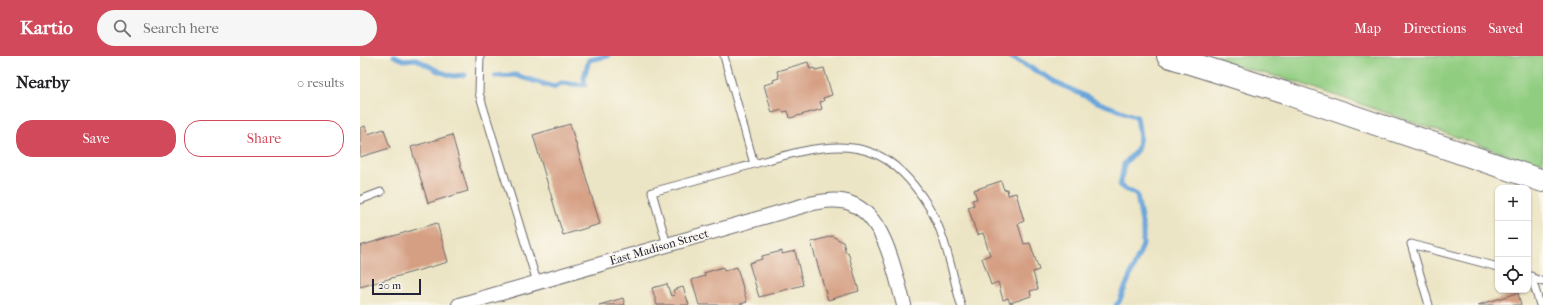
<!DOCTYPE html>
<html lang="en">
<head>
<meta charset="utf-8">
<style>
  body { margin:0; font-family:"IM FELL French Canon",serif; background:#f6f6f6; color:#202124 }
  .controls { position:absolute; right:12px; bottom:12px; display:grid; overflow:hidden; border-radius:8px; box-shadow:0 1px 3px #0004 }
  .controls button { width:36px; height:36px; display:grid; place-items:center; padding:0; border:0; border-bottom:1px solid #e0e0e0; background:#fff; color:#202124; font:20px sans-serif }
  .scale { position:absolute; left:12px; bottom:10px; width:49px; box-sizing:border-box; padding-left:4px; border:2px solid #22223b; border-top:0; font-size:11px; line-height:14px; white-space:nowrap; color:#22223b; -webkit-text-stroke:3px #fbf7ec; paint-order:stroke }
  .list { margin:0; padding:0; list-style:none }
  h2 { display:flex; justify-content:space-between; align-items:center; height:52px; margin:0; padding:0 16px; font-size:17px }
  h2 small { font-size:13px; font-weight:400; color:#757577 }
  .actions { display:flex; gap:8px; padding:12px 16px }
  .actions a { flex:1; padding:9px 0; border:1px solid #d1495b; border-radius:16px; text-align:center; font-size:14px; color:#d1495b }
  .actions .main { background:#d1495b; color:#fff }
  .icon { flex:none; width:22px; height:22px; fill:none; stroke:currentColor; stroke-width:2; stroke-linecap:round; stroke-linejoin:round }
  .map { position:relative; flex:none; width:1183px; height:249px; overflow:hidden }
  header { display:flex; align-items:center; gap:24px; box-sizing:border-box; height:56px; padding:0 20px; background:#d1495b; color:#fff }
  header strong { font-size:19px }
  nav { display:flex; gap:22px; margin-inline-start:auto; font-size:14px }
  .search { width:280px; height:36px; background:#f6f6f6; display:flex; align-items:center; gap:10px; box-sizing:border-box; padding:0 14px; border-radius:22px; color:#757577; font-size:15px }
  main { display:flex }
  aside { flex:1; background:#fff }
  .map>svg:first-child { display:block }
</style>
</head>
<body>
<header>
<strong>Kartio</strong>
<div class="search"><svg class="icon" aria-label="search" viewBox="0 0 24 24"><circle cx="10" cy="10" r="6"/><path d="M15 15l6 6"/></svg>Search here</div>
<nav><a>Map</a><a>Directions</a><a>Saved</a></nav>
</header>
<main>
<aside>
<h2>Nearby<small>0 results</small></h2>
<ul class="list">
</ul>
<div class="actions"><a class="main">Save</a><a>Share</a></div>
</aside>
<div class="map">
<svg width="1183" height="249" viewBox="0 0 1183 249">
  <rect width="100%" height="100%" fill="#fbf7ec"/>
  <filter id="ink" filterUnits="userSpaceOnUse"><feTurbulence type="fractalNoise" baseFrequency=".025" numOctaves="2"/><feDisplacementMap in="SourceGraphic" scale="8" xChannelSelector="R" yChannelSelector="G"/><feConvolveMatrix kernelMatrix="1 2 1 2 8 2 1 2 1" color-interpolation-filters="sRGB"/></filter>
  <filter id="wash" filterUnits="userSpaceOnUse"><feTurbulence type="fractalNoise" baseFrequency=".012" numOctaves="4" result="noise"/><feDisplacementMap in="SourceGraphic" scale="16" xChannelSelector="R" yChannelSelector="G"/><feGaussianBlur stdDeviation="0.9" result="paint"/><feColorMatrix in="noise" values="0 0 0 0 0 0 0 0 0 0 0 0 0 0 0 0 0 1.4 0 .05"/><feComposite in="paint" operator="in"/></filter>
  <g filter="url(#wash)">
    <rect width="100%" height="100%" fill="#ece5c5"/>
    <path fill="#91cd81" stroke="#5a785e" d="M836,0h347v111l-249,-86z"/>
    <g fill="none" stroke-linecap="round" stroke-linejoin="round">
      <path stroke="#69a5da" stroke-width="5" d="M34,0l10,4 12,-1 22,12 15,5 12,-1
        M649,0l51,28 37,18 40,15 3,20 -3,13 -13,14 -4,22 17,9 6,34v16l-24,57 -3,3
        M135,20l20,-1 38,12 8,-4 24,2 -1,-8 5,-17 19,-4"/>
    </g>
    <g id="blocks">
      <path fill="#d59f83" d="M448,6l2,7 5,-1v2l9,-2 8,27 -9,3 1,3 -4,1 2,7 -32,9 -2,-7 -5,1 -1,-2 -10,3 -8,-28 10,-3 -1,-2 6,-2 -2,-7z
        M210,68l30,100 -37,11 -30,-100z
        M5,70l3,8 16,-5 6,19 -30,9v-29z
        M92,79l16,56 -40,12 -17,-56z
        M641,125l3,9 3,-1 1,6 8,-2 8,28 -6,3 6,20 6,-1 9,27 -6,2 5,17 -8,2 1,5 -21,7 -2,-5 -5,2 -5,-18 -7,3 -9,-27 8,-3 -7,-22 -6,2 -9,-28 6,-2 -2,-5 5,-1 -3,-9z
        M77,167l11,39 -88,25v-41z
        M472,180l11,6 3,11 2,-1 11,39 -31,9 -17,-58z
        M422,195v3l13,-3 8,34 -44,12 -10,-34 13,-4v-3z
        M363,211l1,4 13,-4 10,35 -10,3h-38l-7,-25 13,-4 -1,-3z
        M307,228l4,12 4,-1 -2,-5 10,-3 6,18h-32l-5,-17z
        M1158,237l3,12h-43z
        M263,242l2,7h-26z"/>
    </g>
  </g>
  <g filter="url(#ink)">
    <use href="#blocks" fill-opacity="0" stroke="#69666b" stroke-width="1"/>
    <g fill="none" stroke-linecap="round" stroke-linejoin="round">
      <defs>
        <path id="service" d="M120,0l-1,37 58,189
          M364,0l30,108
          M0,144l21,-8
          M307,189l-15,-53c29,-8 59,-16 88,-24 40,-11 93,-31 133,-15 24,9 43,33 56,54 17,28 23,67 32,98
          M1168,220l15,6
          M1171,220l9,29
          M1069,249l-18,-61 87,23"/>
        <path id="minor" d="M99,249l350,-101c14,-3 30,-6 43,0 34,14 43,70 52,101"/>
        <path id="motorway" d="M808,0l117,37 258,88"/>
      </defs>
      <use href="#service" stroke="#69666b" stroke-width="9"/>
      <use href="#minor" stroke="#69666b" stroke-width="16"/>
      <use href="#motorway" stroke="#69666b" stroke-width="24"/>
      <use href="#service" stroke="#fff" stroke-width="7"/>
      <use href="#minor" stroke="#fff" stroke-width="14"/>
      <use href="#motorway" stroke="#fff" stroke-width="22"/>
    </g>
  </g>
  <g text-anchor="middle" stroke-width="3" stroke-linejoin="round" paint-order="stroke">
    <g font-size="12" fill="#22223b" stroke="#fbf7ec">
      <text transform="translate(299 191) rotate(-16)" y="4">East Madison Street</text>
    </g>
  </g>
</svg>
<div class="controls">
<button>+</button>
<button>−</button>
<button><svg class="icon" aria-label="locate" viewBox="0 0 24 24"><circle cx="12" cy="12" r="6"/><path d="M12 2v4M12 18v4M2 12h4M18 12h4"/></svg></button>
</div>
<div class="scale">20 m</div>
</div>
</main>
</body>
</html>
